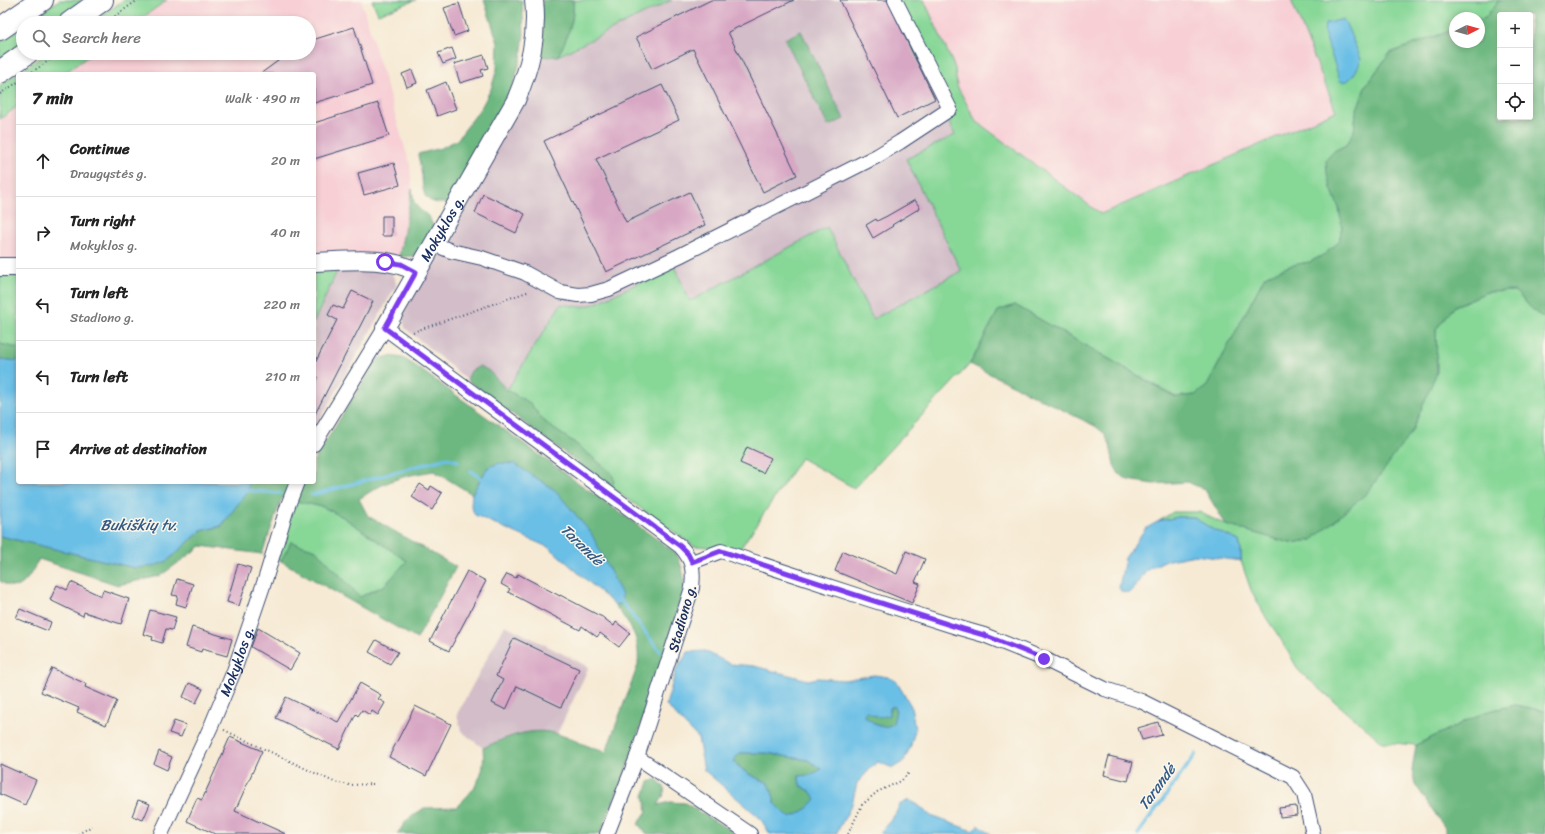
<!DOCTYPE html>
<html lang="en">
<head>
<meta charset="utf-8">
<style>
  body { margin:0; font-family:Sriracha,sans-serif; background:#f2f2f2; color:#222 }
  .controls { position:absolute; right:12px; top:12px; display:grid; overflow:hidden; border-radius:4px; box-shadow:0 2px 6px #0003 }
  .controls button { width:36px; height:36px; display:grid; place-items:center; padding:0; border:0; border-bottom:1px solid #e0e0e0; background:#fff; color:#222; font:20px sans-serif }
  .compass { position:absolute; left:1449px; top:12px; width:36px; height:36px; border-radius:50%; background:#fff; box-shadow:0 2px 6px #0003; rotate:84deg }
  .stop { position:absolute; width:12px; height:12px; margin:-9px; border:3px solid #7c3aed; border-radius:50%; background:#fff }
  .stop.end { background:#7c3aed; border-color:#fff; box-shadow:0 1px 4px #0008 }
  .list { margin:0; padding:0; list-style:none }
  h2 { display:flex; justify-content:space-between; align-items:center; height:52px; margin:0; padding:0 16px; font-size:17px }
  h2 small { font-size:13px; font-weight:400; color:#767676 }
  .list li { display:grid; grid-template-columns:26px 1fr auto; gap:12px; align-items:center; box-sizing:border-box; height:72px; padding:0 16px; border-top:1px solid #e0e0e0 }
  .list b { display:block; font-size:15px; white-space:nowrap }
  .list p { margin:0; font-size:13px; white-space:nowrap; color:#767676 }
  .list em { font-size:13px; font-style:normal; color:#767676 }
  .icon { flex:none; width:22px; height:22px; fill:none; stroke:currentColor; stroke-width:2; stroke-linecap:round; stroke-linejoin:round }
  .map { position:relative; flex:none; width:1545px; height:834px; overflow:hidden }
  .search { position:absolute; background:#fff; box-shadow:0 2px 6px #0003; left:16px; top:16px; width:300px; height:44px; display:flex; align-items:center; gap:10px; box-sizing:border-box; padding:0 14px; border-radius:22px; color:#767676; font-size:15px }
  .panel { position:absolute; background:#fff; box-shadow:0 2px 6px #0003; left:16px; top:72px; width:300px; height:412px; border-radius:4px }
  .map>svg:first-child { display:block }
</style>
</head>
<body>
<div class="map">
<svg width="1545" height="834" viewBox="0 0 1545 834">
  <rect width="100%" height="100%" fill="#fbf7ec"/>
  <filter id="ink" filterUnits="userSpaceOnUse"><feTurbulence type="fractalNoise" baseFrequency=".025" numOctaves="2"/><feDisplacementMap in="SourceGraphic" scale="8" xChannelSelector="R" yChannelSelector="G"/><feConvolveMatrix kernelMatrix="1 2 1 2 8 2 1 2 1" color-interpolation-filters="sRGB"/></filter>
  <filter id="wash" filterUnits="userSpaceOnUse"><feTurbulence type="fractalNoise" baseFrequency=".012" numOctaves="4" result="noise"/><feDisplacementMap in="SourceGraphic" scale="16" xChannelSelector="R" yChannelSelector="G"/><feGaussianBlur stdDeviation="0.9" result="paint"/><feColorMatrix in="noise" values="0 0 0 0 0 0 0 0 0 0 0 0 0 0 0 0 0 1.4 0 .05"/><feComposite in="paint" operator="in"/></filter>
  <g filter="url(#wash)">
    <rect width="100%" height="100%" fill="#f6ead4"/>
    <path fill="#f7cfd5" d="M167,0h194l49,165 2,24 -13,68h-85v-183h-251l30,-21h216v-30h-174z
      M924,0h367l45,111 -235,103 -125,-93 -19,-35 -2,-18z
      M18,106v154h-18v-141z"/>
    <path fill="#d2bdc8" d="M672,0h218l66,135 -49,24 54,112 -89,49 -45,-93 -137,74 -16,-35 -80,38 -13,3 -20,-3 -54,86 -18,-19 -9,-5 -9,5 -4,9 -62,-52 -3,-15 137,-258 19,1z
      M338,269h41l12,4 4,5 1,8 -82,144v-108z
      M505,625l84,42 -32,67 -4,-1 -48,5 -22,10 -22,-17 -4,-17z"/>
    <path fill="#87d797" stroke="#51837a" d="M59,0h23l-32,23h-23z
      M124,0h43l-32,23h-44z
      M372,0h44l-38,14z
      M573,0h99l-114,56c9,-18 17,-36 15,-56z
      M890,0h34l31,68 2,18 19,35 125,93 235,-103 -45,-111h208l-14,18 -6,2v-2h-24v11l-65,24 -24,32 -10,27 -2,20 -8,13 -12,6 -3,37 8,20 3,19 -3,15 -14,12 -15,8 -18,3 -27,11 -58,110 -12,9 -19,2 -161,-92 -17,6 -28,53 -116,124 -53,-30 -61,91 -46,-3 -82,-58 -37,-45 -24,-16 -10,-9 -11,-15 -23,-13 54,-86 20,3 13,-3 80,-38 16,35 137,-74 46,92 88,-48 -55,-112 49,-24z
      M23,26v16l-23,16v-16z
      M47,53h46l-30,21h-45v32l-18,13v-34z
      M338,269l-24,53v-52z
      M0,276h18v72l-18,-4z
      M1515,291l21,22 9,5v393l-30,-6 -30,7 -69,33 -34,-3 -83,-71 -19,-33 -13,-19 -16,-29 -10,-29v-10l-2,-10 -27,-12 -19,-12h-15l-19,4 14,-9h26l27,13 64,18 22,-3 125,-168 -1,-43 19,-23 32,-14z
      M295,501l28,6 20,10 64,44 -22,24 -25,12 -44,-47 -25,-8 -10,19 -5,-2z"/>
    <path fill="#6db880" stroke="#44746f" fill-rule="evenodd" d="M484,0h38l2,34 -3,24 -8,28 -12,25 -53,92c-23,1 -25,-6 -26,-27 -1,-7 -3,-15 -4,-22l23,-6 16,-8 24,-32 10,-19 6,-20 1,-26z
      M542,0h31c2,20 -6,38 -15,56l-10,1 -9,-2z
      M1499,0h46v318l-9,-5 -21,-22 -28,1 -32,14 -19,23 1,43 -25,59 -44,61 -56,48 -22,3 -64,-18 -21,-35 -17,-8 -35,2 -25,-4 -9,-6 -5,-9 -4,-20 -6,-12 -9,-7 -125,-62 28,-53 17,-6 160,92 20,-2 12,-9 58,-110 27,-11 18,-3 15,-8 14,-12 3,-15 -3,-19 -8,-20 -4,-14 -1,-14 8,-9 12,-6 8,-13 2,-20 10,-27 24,-32 65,-24v13h24v-22l6,-2zM1500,15h30v102h-30z
      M801,31l43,88 -16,7 -43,-87z
      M412,189l2,13 5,7 9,7 4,7 1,5 -11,23 -8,5 -15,1z
      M0,344l18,4v13l-18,-2z
      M390,356l13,2 11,7 262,188c7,15 9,24 8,41l-59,179 -25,61h-203l10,-14 17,-12 32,-1c19,-17 30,-32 27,-59 21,-10 48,-21 71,-15 18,5 35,15 52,19l32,-87c2,-30 -7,-37 -23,-60l7,-2 -134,-136 -16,27 -38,-23c-33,5 -47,9 -75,28l9,17 88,51 -39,72 -136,-78 10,-19 25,8 44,47 25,-12 22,-24 -64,-44 -20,-10 -41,-9 -20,56 -61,-8 -41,30 -42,9 -79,-26c-10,17 -17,38 -39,22v-45l135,32 32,-7 34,-30 21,-5 25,-35 2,-9h65v-22l64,-101z
      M480,366l9,5 18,19 23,13 11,15 10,9 24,16 37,30 2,7 -2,8 -145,-108 4,-9z
      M1515,705l30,6v123h-100v-6l-30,-44 -3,-13 4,-26 69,-33z
      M894,706c3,5 1,12 -1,18 -15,7 -17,-1 -29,-8l2,-6 24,-2z
      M740,753h26l42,7 13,9 -10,6 -12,1 1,9 10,6 6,8c-8,9 -15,16 -27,18l-14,-14 -3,-11 -5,-10c-14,-4 -25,-11 -34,-22z
      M657,779l8,9 -2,9 -5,8 12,-3 15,1 24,15 28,16h-90l-9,-10 9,-13 -3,-15 5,-14z"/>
    <path fill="#6abfe6" stroke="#4277a2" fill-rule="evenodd" d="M1339,20h4l3,4 15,35c-2,8 -11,27 -21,22l-16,-49 1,-8z
      M0,359l18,2v121h231l-1,9 -27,35 -20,5 -34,30 -13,5 -19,2 -135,-32z
      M500,463l15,1 41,27 35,42 31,62v8l-7,2 -65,-57 -75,-33 -4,-9 1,-12 16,-27z
      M1178,517h15l19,12 27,12 2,10v10l-46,-6 -31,6 -17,9 -17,23 -8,-1 -3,-4 6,-30 20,-29 14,-8z
      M705,651l25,13 24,2 54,14 10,-2 26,2 30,-5 14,2 8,4 15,25 4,24 -4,15 -7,16 -11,7 -15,-6 -6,5 -15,16 -5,21 -16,30h-66l-10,-16 -56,-48 -6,-32 -32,-33 10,-35 12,-18zM893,706l3,4 -3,14c-15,7 -17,-1 -29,-8l2,-5c8,5 13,8 23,4l1,-7zM740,753h26l42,7 13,9 -10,6 -12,1 1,9 10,6 6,8c-8,9 -15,16 -27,18l-14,-14 -3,-11 -5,-10c-13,-4 -25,-11 -34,-21z
      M909,800l9,5 13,11 42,15 5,-6 13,9h-111c6,-11 16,-16 19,-29z"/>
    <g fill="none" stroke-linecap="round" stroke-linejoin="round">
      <path stroke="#6abfe6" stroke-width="3.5" d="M471,471l14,10
        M243,490l37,3
        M312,495l135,-37 11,3
        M620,600l40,51
        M1138,834l58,-80"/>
    </g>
    <g id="blocks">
      <path fill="#d8a7c4" d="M711,0h83l-66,32 69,143 -34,17 -70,-143 -41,20 -16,-32z
        M840,0h47l48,99 -38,19z
        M459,3l9,28 -14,5 -10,-28z
        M354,27l18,58 -58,18v-29h-54l29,-21h20v-12z
        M452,48l4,11 -13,5 -5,-11z
        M484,55l4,13 -7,2 2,6 -23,7 -6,-19z
        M412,70l5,13 -10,4 -5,-13z
        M446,82l10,27 -19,7 -10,-26z
        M662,85l17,35 -83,39 30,63 64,-30 15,33 -99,47 -62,-131z
        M378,103l11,33 -75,23v-36z
        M394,163l6,22 -36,10 -6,-22z
        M483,194l42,20 -9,19 -41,-20z
        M915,200l5,8 -28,17 1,1 -20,12 -7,-13 10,-6 1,2 10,-5z
        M382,216h10v20h-10z
        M352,291l21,10 -59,115v-31l4,-8 -4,-2v-10l23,-45 -9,-5 5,-10 10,4z
        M747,447l24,11 -8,15 -23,-10z
        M420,484l9,6 2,-4 11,7 -10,17 -20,-13z
        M843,551l54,23 9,-23 19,8 -10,23 5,2 -8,19 -77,-32z
        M238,564l13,4 -12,38 -12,-4z
        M467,571l19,10 -37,70 -19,-10z
        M507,574l9,4 2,-4 42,22v-1l40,21h1l13,10 2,-4 14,11 -11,14 -19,-14 -3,4 -15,-11 -2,4 -72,-38 2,-3 -9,-5z
        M177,579l16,5 -7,23 -10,-3 2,-8 -6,-1z
        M71,582l30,14 2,-6 26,9 -8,25 -37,-12 -1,4 -33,-16 7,-15 10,5z
        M20,609l31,13 -3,9 -32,-13z
        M150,610l26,7 -4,13 -6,-1 -4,14 -10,-3 1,-3 -10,-3z
        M192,627l40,12 -5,17 -25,-7 -1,3 -15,-5z
        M258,628l42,25 -10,17 -39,-23z
        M514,638l65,31 -18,38 -44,-21 -11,24 -14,-7 11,-23 -7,-4z
        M376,640l22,12 -8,12 -21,-12z
        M52,668l34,16 -1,3 32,14 -11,24 -29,-13 2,-4 -38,-16z
        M189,683l14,6 -7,14 -13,-6z
        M360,683l21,12 -3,4 7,4 -7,12 -6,-4 -2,4 -8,-5 -4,6 -2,-2 -17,35 -63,-31 10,-21 52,25z
        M415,706l36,18 -25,52 -37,-19z
        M174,721l12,4 -5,12 -12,-4z
        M1158,722l4,13 -20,5 -4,-12z
        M230,737l32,14 -27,60 51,23h-71l-28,-13 10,-23 5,2z
        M159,751l13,6 -5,13 -13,-6z
        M1109,756l24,6 -5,19 -24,-6z
        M0,764l36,16 -11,25 -25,-11z
        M138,800l12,4 -7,16 -11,-4z
        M1296,806l1,9 -17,2 -1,-9z"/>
    </g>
  </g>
  <g filter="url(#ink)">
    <use href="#blocks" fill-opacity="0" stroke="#3c4b70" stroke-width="1"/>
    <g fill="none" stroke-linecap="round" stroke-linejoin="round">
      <defs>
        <g id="minor">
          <path d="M434,244l17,7 31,7 43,15 35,19 18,3 13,-1 18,-5 70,-33 198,-100 23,-14 50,-33 -55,-109"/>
          <path d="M314,444l71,-116 295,218c13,14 14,24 12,42l-55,169 -30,77"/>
          <path d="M692,562l29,-11 147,48 95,30 21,6 60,24 61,30 36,12 152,76 11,17 9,40"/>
          <path d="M637,757l113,77"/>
          <path id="s1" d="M161,834l51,-110 22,-53 32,-94 21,-69 10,-26"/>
        </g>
        <g id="tertiary">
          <path d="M314,262c31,-1 75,-7 102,10"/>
          <path d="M0,267h18"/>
          <path id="s2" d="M385,328l131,-228c14,-33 22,-64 18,-100"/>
        </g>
        <path id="trunk" d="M70,23l32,-23
          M0,29l42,-29
          M0,72l27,-19"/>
      </defs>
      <use href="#minor" stroke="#3c4b70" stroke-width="16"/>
      <use href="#tertiary" stroke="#3c4b70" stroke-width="20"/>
      <use href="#trunk" stroke="#3c4b70" stroke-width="24"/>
      <path stroke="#3c4b70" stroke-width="2" stroke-dasharray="1 3" stroke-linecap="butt" d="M105,23l33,-23
        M29,74l31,-21
        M0,94l18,-12
        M413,332l117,-41
        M224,730l110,52 16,3 24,-1
        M78,834l14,-8
        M848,834l14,-29 15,-13 24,-11 9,-9"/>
      <use href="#minor" stroke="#fff" stroke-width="14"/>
      <use href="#tertiary" stroke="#fff" stroke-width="18"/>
      <use href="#trunk" stroke="#fff" stroke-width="22"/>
    </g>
  </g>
  <g fill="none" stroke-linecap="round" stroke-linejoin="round" filter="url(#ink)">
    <path stroke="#7c3aed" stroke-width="5" d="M385,262l16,2 15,8 -31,56 295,218 8,8 4,8 29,-11 147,48 95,30 21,6 60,24"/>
  </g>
  <g text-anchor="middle" stroke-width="3" stroke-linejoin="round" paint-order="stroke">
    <g font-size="14" fill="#1b2f5e" stroke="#fbf7ec">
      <text dy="5" stroke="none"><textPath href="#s2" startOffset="115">Mokyklos g.</textPath></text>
      <text transform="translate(682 618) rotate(-74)" y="5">Stadiono g.</text>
      <text dy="5" stroke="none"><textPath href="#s1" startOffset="189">Mokyklos g.</textPath></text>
    </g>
    <g font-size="15" font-style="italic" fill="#335a87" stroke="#fbf7ec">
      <text x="139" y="530">Bukiškių tv.</text>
      <text transform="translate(582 545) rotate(44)" y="5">Tarandė</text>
      <text transform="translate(1157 787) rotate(-54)" y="5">Tarandė</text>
    </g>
  </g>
</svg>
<div class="controls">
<button>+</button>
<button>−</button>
<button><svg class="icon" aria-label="locate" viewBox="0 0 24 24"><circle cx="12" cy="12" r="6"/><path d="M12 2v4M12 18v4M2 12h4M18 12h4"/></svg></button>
</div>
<svg class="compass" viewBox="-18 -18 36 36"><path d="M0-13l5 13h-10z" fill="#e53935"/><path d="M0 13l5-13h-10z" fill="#767676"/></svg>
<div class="stop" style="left:385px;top:262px"></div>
<div class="stop end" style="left:1044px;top:659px"></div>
<div class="search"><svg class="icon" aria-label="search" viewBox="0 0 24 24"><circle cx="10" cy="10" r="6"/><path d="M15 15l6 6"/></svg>Search here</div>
<section class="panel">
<h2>7 min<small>Walk · 490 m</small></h2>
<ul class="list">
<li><svg class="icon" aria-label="ahead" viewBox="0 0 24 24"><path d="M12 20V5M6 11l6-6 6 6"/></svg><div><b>Continue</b><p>Draugystės g.</p></div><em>20 m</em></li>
<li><svg class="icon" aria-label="right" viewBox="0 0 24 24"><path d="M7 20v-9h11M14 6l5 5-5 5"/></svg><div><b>Turn right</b><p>Mokyklos g.</p></div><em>40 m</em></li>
<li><svg class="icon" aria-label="left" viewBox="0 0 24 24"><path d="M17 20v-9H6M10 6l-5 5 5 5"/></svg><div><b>Turn left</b><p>Stadiono g.</p></div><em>220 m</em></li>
<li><svg class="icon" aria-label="left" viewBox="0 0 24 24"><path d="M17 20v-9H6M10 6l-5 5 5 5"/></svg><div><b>Turn left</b></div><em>210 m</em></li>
<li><svg class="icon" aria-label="arrive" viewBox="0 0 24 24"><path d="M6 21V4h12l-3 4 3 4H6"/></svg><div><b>Arrive at destination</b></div></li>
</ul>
</section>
</div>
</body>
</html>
